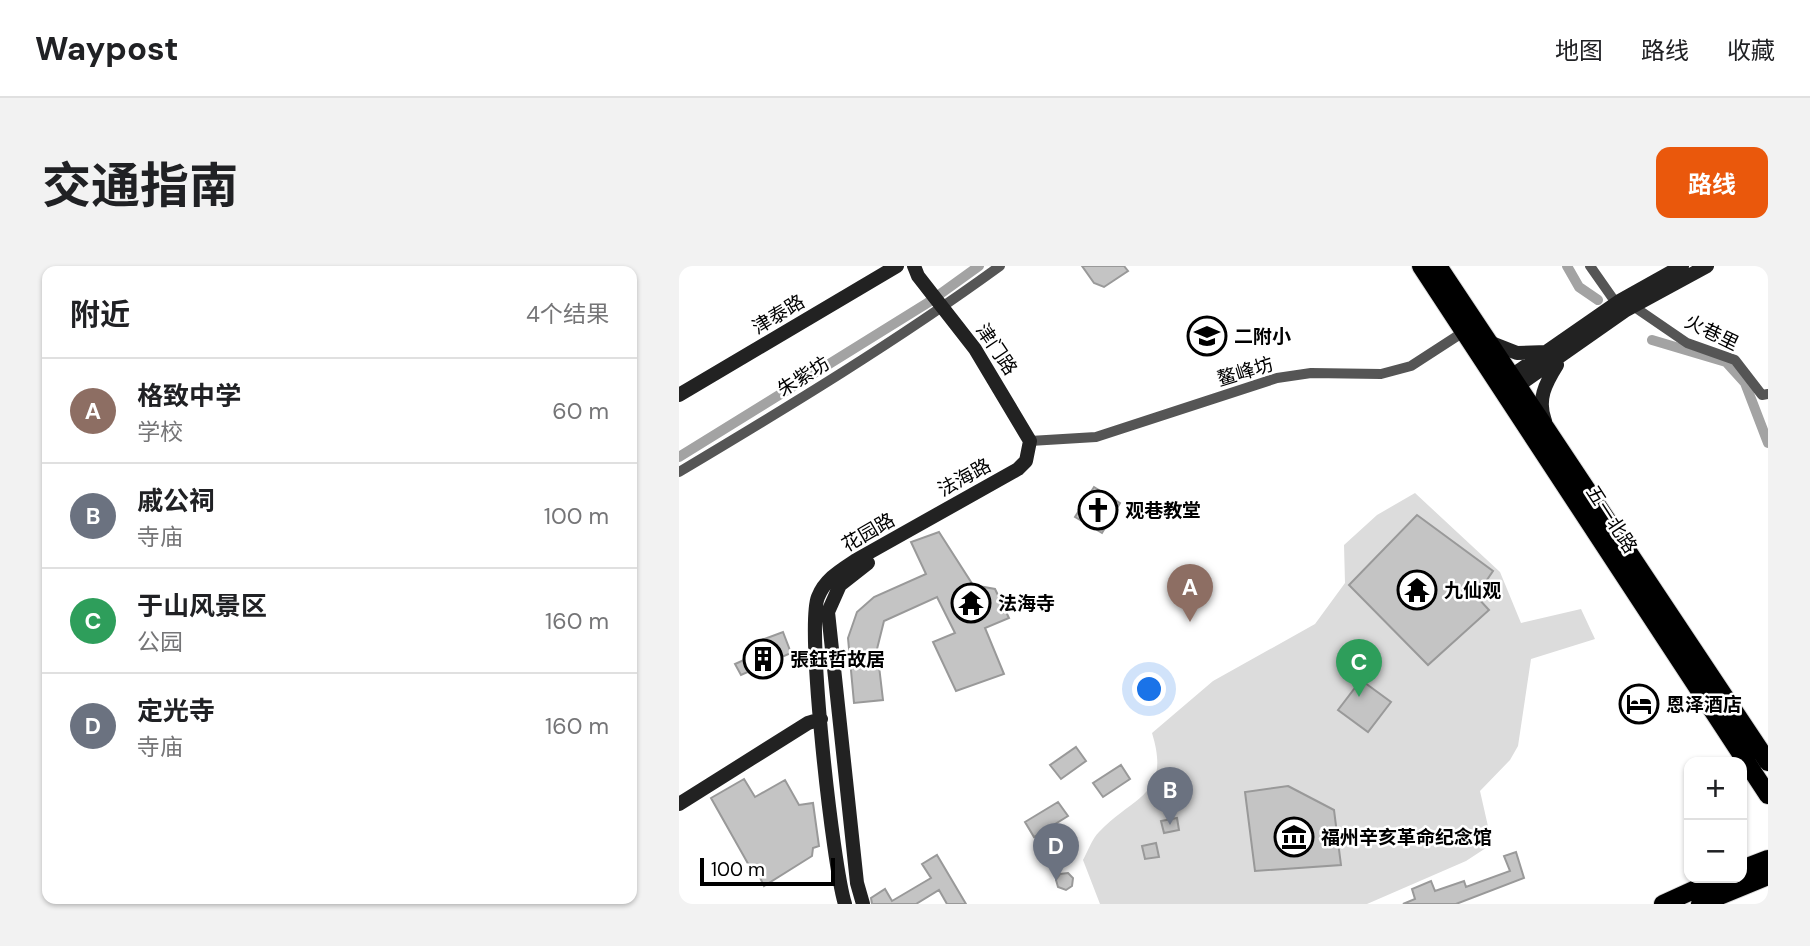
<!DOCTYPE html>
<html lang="zh">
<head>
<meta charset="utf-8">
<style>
  body { margin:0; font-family:"DM Sans","Noto Sans SC",sans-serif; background:#f2f2f2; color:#202124 }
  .controls { position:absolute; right:21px; bottom:21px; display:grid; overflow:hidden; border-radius:14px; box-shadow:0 2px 5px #0004 }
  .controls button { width:63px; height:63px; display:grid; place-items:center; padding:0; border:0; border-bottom:2px solid #e0e0e0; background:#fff; color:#202124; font:35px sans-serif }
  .scale { position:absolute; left:21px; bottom:18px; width:135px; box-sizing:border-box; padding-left:7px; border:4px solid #000; border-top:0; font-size:19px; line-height:24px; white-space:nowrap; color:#000; -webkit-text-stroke:5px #fff; paint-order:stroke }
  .you { position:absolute; left:471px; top:424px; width:24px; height:24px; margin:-18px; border:5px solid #fff; border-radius:50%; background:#1a73e8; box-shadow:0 0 0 10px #1a73e833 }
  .badge { display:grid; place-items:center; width:46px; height:46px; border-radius:50%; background:#ea580c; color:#fff; font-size:23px; font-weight:700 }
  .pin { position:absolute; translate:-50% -58px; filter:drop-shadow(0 2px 4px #0008) }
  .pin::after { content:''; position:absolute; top:37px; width:24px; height:21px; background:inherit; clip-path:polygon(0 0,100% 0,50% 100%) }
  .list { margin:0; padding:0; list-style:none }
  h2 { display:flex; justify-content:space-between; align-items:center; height:91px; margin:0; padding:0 28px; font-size:30px }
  h2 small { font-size:23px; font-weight:400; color:#757577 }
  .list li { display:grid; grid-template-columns:46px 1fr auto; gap:21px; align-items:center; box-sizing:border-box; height:105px; padding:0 28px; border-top:2px solid #e0e0e0 }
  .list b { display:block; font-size:26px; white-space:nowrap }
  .list p { margin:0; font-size:23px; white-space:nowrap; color:#757577 }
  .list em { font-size:23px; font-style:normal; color:#757577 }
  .map { position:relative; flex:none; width:1089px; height:638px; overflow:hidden; border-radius:14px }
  header { display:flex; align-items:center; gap:42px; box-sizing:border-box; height:98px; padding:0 35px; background:#fff; border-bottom:2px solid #e0e0e0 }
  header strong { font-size:33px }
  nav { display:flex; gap:38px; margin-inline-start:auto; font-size:24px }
  .intro { display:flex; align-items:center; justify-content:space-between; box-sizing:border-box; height:168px; padding:0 42px }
  h1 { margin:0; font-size:49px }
  .button { padding:18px 32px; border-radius:14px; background:#ea580c; color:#fff; font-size:24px; font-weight:700 }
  main { display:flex; gap:42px; padding:0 42px }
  aside { flex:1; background:#fff; border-radius:14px; box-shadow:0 2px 5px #0004 }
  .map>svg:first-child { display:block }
</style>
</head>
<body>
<header>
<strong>Waypost</strong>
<nav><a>地图</a><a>路线</a><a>收藏</a></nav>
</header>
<div class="intro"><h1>交通指南</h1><a class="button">路线</a></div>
<main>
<aside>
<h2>附近<small>4个结果</small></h2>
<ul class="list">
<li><span class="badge" style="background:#8d6e63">A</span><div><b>格致中学</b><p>学校</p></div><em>60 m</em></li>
<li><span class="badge" style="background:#6b7280">B</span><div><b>戚公祠</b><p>寺庙</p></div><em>100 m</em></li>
<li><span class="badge" style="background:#2e9e5b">C</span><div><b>于山风景区</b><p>公园</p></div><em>160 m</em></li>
<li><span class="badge" style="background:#6b7280">D</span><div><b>定光寺</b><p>寺庙</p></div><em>160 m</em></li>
</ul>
</aside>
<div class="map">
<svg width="1089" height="638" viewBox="0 0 1089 638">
  <rect width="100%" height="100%" fill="#fff"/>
  <path fill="#dcdcdc" d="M736,227l85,79 21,51 60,-14 14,30 -64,20 -13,87 -8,14 -30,31 12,53 -26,17 -99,43h-267l-17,-44c5,-9 9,-21 16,-28 37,-38 72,-37 53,-99l61,-52 102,-57 30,-41 -1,-38 33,-30z"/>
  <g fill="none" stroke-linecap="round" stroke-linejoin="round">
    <path stroke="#a3a3a3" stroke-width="10" d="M888,0l12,21 19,13
      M973,74l74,22 19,21 23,60
      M0,191l250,-155 50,-36"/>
  </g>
  <path fill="#c4c4c4" stroke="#999" stroke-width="2" d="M403,0h42l4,5 -24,16 -10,-4z
    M415,221l26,16 -18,30 -27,-16z
    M738,249l76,56 -17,25 13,14 -61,55 -79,-80z
    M260,266l34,53 22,4 14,29 -24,10 19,46 -48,17 -23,-49 22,-9 -18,-36 -53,24 -7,28 6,51 -29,3 -6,-65 9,-26 17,-15 52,-23 -15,-32z
    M104,366l8,21 -50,22 -6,-11 29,-13 -5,-10z
    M682,414l30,22 -23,30 -30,-22z
    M397,481l10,14 -25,18 -11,-14z
    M442,499l9,14 -27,18 -10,-14z
    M65,513l11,18 30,-17 14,25 14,-2 6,43 -6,2 -1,8 -48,30 -9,-19 -4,2 -40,-71z
    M609,520l46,24 7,55 -86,6 -10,-79z
    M379,536l10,14 -34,21 -9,-15z
    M498,552l2,12 -15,3 -3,-12z
    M477,577l3,14 -14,2 -3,-13z
    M837,586l8,26 -68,26h-53l12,-5 -3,-10 19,-8 4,10 29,-10 2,6 44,-16 -6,-15z
    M258,589l29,49h-19l-8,-14 -23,14h-44l-1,-6 14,-9 7,12 39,-23 -9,-14z
    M389,607l5,5 -1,8 -6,4 -8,-3 -2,-7 4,-6z"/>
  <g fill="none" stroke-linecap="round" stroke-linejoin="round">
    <defs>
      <path id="primary" d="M742,0l347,529
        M759,0l330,496
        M1063,603l26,-10
        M984,638l57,-26
        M1021,638l68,-28"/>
    </defs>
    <use href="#primary" stroke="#dbdbdb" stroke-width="20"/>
    <path stroke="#555" stroke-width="10" d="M911,0l26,37
      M954,40l54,37 48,17 27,35 6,-1
      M351,175l66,-4 181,-59 34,-5 70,1 30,-8 54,-35
      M0,206c109,-65 218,-131 321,-206"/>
    <path stroke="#222" stroke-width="14" d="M810,76l28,11 30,-1
      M825,115l117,-81 61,-34
      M830,126l117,-82 81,-44
      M0,129l218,-129
      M866,155c-8,-21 0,-37 12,-56l-2,-4
      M0,538l129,-81 13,-4
      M166,638c-12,-37 -39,-278 -27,-307 7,-18 23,-27 38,-37l162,-91 8,-8 4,-20 -55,-92 -57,-73 -4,-10
      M184,638l-6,-21 -29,-271 12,-27 28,-22"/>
    <use href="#primary" stroke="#000" stroke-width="18"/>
  </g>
  <defs>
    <symbol id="school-ring" viewBox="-11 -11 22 22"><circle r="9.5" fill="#fff" stroke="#000" stroke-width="1.5"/><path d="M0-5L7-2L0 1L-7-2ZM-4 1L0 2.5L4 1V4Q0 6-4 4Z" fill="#000"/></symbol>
    <symbol id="church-ring" viewBox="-11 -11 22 22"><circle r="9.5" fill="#fff" stroke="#000" stroke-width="1.5"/><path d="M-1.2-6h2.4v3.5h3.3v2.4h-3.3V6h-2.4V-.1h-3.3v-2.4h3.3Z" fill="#000"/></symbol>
    <symbol id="temple-ring" viewBox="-11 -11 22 22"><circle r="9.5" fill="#fff" stroke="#000" stroke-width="1.5"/><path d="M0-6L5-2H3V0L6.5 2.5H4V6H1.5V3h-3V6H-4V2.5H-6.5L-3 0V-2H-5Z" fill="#000"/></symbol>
    <symbol id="building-ring" viewBox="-11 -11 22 22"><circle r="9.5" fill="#fff" stroke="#000" stroke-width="1.5"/><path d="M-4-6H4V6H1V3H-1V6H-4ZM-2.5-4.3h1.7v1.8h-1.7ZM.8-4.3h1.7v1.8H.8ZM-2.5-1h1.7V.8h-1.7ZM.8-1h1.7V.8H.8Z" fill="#000"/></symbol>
    <symbol id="hotel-ring" viewBox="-11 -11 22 22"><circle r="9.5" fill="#fff" stroke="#000" stroke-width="1.5"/><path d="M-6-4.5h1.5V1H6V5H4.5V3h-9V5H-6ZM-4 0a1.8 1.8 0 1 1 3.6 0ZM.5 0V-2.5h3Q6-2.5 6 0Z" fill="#000"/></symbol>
    <symbol id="museum-ring" viewBox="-11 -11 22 22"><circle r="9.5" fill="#fff" stroke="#000" stroke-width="1.5"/><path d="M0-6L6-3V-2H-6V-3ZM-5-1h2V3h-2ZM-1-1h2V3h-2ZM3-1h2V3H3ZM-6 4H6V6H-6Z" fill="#000"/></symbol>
  </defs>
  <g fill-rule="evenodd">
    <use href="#school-ring" x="506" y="48" width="44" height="44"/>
    <use href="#church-ring" x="397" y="222" width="44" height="44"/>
    <use href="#temple-ring" x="716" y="302" width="44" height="44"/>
    <use href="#temple-ring" x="270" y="315" width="44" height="44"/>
    <use href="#building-ring" x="62" y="371" width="44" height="44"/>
    <use href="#hotel-ring" x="938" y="416" width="44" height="44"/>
    <use href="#museum-ring" x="593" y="549" width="44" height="44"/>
  </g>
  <g text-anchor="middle" stroke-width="5" stroke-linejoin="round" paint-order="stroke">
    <g font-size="19" fill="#000" stroke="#fff">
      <text transform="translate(99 48) rotate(-31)" y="7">津泰路</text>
      <text transform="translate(1033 66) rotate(26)" y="7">火巷里</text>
      <text transform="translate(318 83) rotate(56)" y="7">津门路</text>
      <text transform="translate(566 105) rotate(-17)" y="7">鳌峰坊</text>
      <text transform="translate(124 110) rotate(-32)" y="7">朱紫坊</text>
      <text transform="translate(285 211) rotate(-29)" y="7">法海路</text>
      <text transform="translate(933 253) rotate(57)" y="7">五一北路</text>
      <text transform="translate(189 266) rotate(-30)" y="7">花园路</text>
    </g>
    <g font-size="19" font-weight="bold" fill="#000" stroke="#fff" text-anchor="start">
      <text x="555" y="77">二附小</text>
      <text x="446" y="251">观巷教堂</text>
      <text x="765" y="331">九仙观</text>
      <text x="319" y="344">法海寺</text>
      <text x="111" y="400">張鈺哲故居</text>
      <text x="987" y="445">恩泽酒店</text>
      <text x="642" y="578">福州辛亥革命纪念馆</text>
    </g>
  </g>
</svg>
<div class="controls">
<button>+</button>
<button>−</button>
</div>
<div class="scale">100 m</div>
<div class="you"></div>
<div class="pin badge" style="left:511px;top:356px;background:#8d6e63">A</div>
<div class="pin badge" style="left:491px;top:559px;background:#6b7280">B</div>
<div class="pin badge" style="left:680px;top:431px;background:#2e9e5b">C</div>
<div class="pin badge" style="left:377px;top:615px;background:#6b7280">D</div>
</div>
</main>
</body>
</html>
